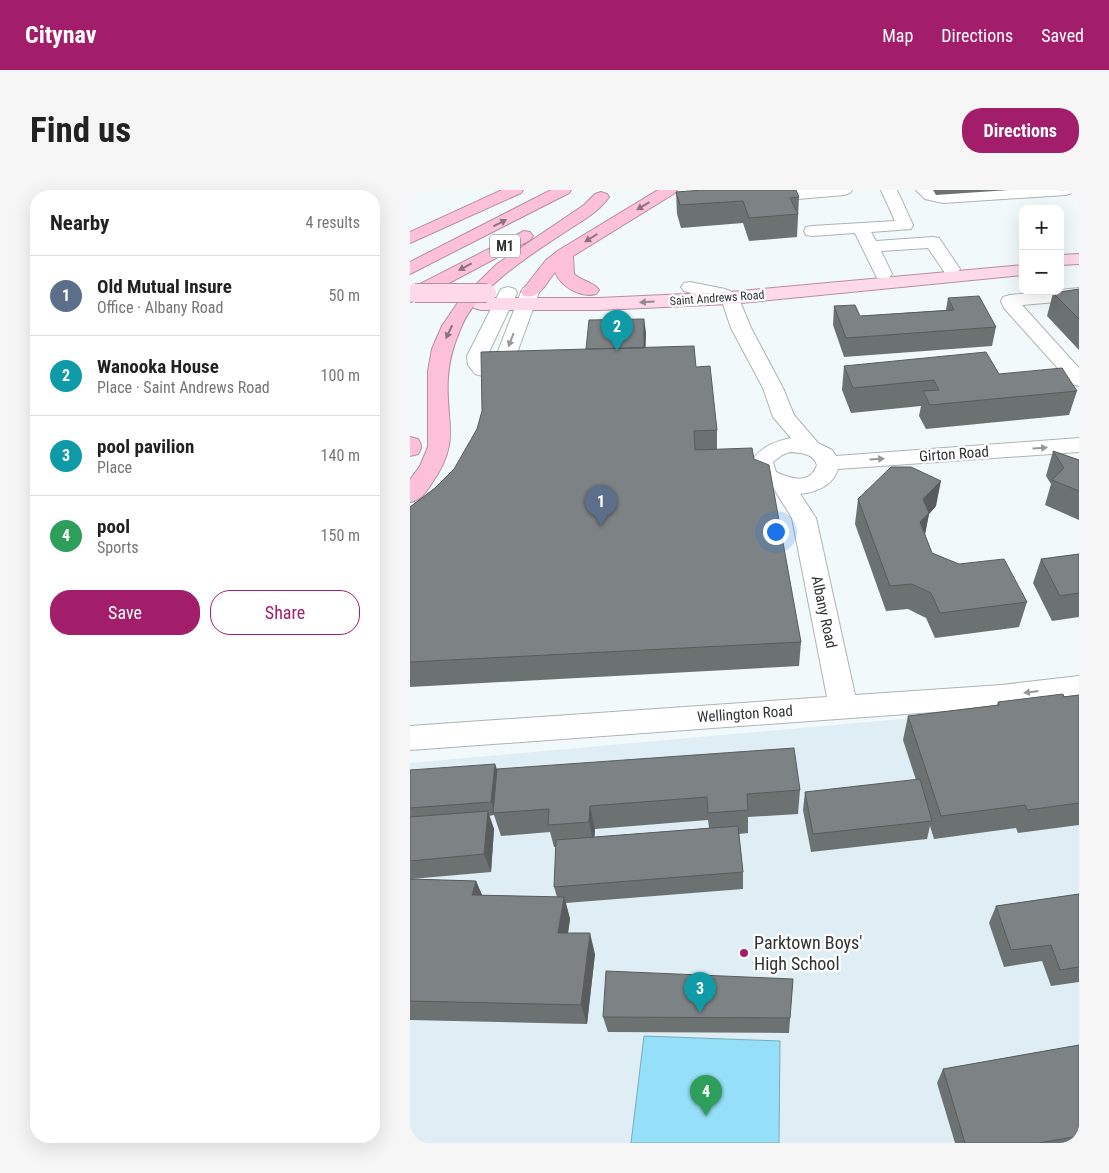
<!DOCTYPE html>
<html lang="en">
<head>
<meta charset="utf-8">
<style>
  body { margin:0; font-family:"Roboto Condensed",sans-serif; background:#f6f6f6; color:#222 }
  .controls { position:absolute; right:15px; top:15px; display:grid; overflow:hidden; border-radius:10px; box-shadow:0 5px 20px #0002 }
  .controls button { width:45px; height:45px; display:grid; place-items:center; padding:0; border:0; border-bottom:1px solid #e0e0e0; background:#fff; color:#222; font:25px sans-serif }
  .you { position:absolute; left:365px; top:341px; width:18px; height:18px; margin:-12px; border:4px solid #fff; border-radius:50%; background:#1a73e8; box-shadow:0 0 0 8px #1a73e833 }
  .badge { display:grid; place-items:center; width:32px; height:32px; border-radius:50%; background:#a21d6a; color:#fff; font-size:16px; font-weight:700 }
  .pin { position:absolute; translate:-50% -41px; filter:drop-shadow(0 1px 2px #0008) }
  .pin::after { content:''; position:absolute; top:26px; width:18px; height:15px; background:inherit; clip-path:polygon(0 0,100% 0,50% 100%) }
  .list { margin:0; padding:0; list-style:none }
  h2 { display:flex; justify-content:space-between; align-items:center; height:65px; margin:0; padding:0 20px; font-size:21px }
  h2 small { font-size:16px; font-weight:400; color:#767676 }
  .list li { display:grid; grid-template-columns:32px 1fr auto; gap:15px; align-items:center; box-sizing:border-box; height:80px; padding:0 20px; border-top:1px solid #e0e0e0 }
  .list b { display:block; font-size:19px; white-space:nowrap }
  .list p { margin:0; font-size:16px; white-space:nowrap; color:#767676 }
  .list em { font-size:16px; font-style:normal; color:#767676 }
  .actions { display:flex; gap:10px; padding:15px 20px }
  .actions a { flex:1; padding:11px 0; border:1px solid #a21d6a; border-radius:20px; text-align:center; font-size:18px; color:#a21d6a }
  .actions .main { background:#a21d6a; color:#fff }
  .map { position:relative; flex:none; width:669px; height:953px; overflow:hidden; border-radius:20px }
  header { display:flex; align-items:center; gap:30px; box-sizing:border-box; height:70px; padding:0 25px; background:#a21d6a; color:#fff }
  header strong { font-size:24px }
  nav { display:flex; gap:28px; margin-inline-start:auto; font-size:18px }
  .intro { display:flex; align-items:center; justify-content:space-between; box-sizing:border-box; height:120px; padding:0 30px }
  h1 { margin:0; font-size:35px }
  .button { padding:12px 22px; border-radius:20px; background:#a21d6a; color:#fff; font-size:18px; font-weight:700 }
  main { display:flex; gap:30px; padding:0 30px }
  aside { flex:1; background:#fff; border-radius:20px; box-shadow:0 5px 20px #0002 }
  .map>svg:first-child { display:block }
</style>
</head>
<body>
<header>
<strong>Citynav</strong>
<nav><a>Map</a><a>Directions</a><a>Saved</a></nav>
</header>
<div class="intro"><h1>Find us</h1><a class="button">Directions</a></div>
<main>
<aside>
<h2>Nearby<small>4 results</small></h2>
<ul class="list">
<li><span class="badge" style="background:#5c6f8a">1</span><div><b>Old Mutual Insure</b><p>Office · Albany Road</p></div><em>50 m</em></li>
<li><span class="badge" style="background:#0f9aa8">2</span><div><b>Wanooka House</b><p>Place · Saint Andrews Road</p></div><em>100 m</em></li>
<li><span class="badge" style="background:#0f9aa8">3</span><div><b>pool pavilion</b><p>Place</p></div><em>140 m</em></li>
<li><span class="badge" style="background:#2e9e5b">4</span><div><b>pool</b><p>Sports</p></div><em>150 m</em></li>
</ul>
<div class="actions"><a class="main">Save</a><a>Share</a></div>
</aside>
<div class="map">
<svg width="669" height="953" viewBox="0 0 669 953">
  <rect width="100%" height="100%" fill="#f2f9fb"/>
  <path fill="#dfeef4" d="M669,513v440h-669v-380z"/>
  <path fill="#96dff9" stroke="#77abbe" d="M234,846l136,5 -1,102h-148z"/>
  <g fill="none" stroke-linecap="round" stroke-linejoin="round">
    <defs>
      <path id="minor" d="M385,0h57l-2,3 -6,2 -46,4 -6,-2 -2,-3z
        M471,0h16l16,35 -2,4 -40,3 5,9 57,-4 6,1 21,31 -3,4 -6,1 -6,-1 -17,-25 -47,3 11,23 -3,4 -6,1 -6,-1 -22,-45 -43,3 -6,-1 -2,-4 2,-4 6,-1 83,-5z
        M506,0h17l4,3h9l48,-3h80l-2,3 -6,2 -123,8 -18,-4z
        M280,92l35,7 12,5 14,34 32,60 11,27 24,28 14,7 4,6 243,-18v14l-241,17c-5,17 -22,23 -38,25l16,24 39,177 147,-10 77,-9v22l-77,9 -592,43v-24l417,-29 -35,-179 -18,-29 -16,-8 -7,-19c10,-15 22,-20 40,-24l-18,-21 -10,-29 -32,-60 -9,-27 -38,-10 -3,-4 3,-4zM380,262c11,1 23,1 27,13 -7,20 -26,14 -41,7l-3,-10 9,-7z
        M120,96l7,2 2,4 -27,75c-9,13 -23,11 -37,7l-7,-9 -1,-9 32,-63 2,-4 7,-2 7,2 2,4 -30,63 1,8h5l28,-72 2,-4z
        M669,98v12l-57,5 57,63v18l-7,-2 -68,-76 -3,-7 2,-4 7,-2z"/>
      <path id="major" d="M669,64v10l-19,1v-10z
        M613,75v10l-293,29 -131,6h-118l-7,-2 -2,-4 2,-4 7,-2h118l131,-6z"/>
      <path id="highway" d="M92,0h21l-2,3 -111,50v-11z
        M141,0h20l-2,3 -159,81v-12z
        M248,0h19l-2,3 -102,63 1,18c7,7 20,8 25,16l-3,4c-15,4 -35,-7 -41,-22 -9,11 -15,28 -32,24l-2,-4 25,-32 13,-10z
        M191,2l6,2 2,3c-11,16 -29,25 -44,35 -35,23 -90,57 -105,98 -7,16 -11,30 -12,47 -3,47 14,62 -16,106 -6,9 -11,17 -22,19v-22l10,-14 8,-19v-76l4,-22 10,-23 17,-25 38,-37 87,-59 11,-11z
        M114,41l6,1 3,4 -3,4 -113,60 -7,2v-13z
        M0,247l8,2c4,6 4,9 0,15l-8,2z"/>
    </defs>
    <use href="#minor" stroke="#adb3b5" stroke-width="2"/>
    <use href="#major" stroke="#b58ea0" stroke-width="2"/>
    <use href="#highway" stroke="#b58ea0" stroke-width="2"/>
    <use href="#minor" fill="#fff" fill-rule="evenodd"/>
    <use href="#major" fill="#fed9e9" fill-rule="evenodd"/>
    <use href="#highway" fill="#fdc0db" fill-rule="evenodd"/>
    <defs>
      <path id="major-bridge" d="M5,103h72"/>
    </defs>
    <use href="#major-bridge" stroke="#b58ea0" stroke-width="20" stroke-linecap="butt"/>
    <use href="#major-bridge" stroke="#fed9e9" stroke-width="18"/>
  </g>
  <path fill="#6c7172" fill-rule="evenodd" d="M523,0h76l-73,5z
    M266,2l123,5 -2,40 -48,4 -6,-18 -62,5 -4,-14z
    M669,99v61l-32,-34 6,-23z
    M538,108l48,29 -4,19 -148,11 -11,-32 1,-19 26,10 86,-6z
    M236,142l-1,16 51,19 21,63v20l37,9 47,183 -2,24 -389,21v-180l25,-19 151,-139z
    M434,176l155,8 78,17 -8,24 -143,14 -7,-13 2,-10 -70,7 -9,-23z
    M643,261l26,9v60l-34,-15 6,-21 -5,-8z
    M448,309l78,7 -7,8 -4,21 7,18 95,49 -8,25 -84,11 -9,-20 -18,-9 -22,2 -31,-87z
    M669,364v63l-27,4 -19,-38 8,-24z
    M669,505v130l-61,8 -2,-5 -82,11 -4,-13 -3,13 -116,13 -8,-42 2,-18 111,-12 -13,-40 5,-24 89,-11 1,-3z
    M0,580h87l303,20 -2,24 -50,3v16l-9,1 4,38v17l-177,14 4,16 -2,14 27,21 -8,70 -177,-4zM84,625l7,21 49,-4 4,15h2l-2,40 3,10 -75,-2 -6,-14 -65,-2 80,-7 3,-43 -5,-13zM298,630l1,8 -115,9 1,-8z
    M669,704v88l-28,4 -9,-25 -38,6 -15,-44 7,-17z
    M383,789l-4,54 -181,-1 -5,-15z
    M669,855v98h-124l-18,-60 6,-14z"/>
  <path fill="#585c5d" d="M234,129l2,13 -1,35 -1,-13z
    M531,291l-5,25 -7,8 -5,24 -9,9 8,-48z
    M85,574l5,13 -5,36 -4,-11z
    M180,616l5,23 -1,16 -5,-23z
    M78,621l6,18 -3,43 -7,-18z
    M66,691l9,21 -13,-7z
    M154,707l6,22 -5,34 -7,-20z
    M180,743l5,21 -8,70 -6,-19z"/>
  <path fill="#7d8385" stroke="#585c5d" d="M293,0h93l3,7 -9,1 8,16 -49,4 -6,-17 -63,4 -4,-13z
    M669,99v30l-26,-26z
    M569,106l17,31 -150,11 -12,-32 21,-1 5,11 94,-6 -6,-12z
    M234,129v29l-58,1 3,-29z
    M284,156l2,21 14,-1 7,64 -23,1 1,19 57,-2 2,11 15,6 32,177 -391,20v-155l25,-19 19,-19 23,-40 5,-18 -1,-59z
    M576,162l13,22 63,-6 15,23 -147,14 -7,-14 16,-1 -5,-10 -81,8 -9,-22z
    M643,261l26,9v31l-27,-11 12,-12z
    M481,277h20l30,14 -18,18 6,14 -9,9 12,31 27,11 45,-5 23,43 -87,11 -9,-20 -19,-9 -22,2 -32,-87z
    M669,364v39l-19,3 -19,-37z
    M653,504l1,3 15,-2v108l-52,7 -2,-5 -84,11 -33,-100 91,-11 -1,-3z
    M384,558l6,42 -53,4 1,16 -40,3 -1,-16 -117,9 -1,16 -41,3 1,-16 -56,4 4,-44z
    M85,574l-4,38 -81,6v-38z
    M510,589l12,42 -119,13 -8,-42z
    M78,621l-4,43 -74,7v-44z
    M328,636l5,46 -189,15 2,-47z
    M0,689l66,2 -4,14 92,2 -6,36h32l-9,72 -171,-4z
    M669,704v73l-19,3 -9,-25 -40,5 -15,-44z
    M196,781l187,8 -3,39 -187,-1z
    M669,855v91l-40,7h-74l-22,-74z"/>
  <defs><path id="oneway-solid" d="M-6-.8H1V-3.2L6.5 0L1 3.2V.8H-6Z" transform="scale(1.25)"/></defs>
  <g fill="#8c727f">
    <use href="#oneway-solid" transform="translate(233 16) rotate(149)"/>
    <use href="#oneway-solid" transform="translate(90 33) rotate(-27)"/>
    <use href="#oneway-solid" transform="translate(181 48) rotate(148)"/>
    <use href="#oneway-solid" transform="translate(55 77) rotate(152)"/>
    <use href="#oneway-solid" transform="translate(39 142) rotate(115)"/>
  </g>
  <use fill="#96868e" href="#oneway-solid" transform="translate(237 112) rotate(177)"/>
  <g fill="#979899">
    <use href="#oneway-solid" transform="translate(101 150) rotate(111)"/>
    <use href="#oneway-solid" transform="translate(630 258) rotate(-4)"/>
    <use href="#oneway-solid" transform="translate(467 269) rotate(-4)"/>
    <use href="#oneway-solid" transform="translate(621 502) rotate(173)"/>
  </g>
  <circle fill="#a21d6a" stroke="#fff" stroke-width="2" cx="334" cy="763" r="5"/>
  <g text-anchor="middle" stroke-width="4.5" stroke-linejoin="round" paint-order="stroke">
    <g font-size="12" fill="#2f3233" stroke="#fff">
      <text transform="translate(307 108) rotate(-4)" y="4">Saint Andrews Road</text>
    </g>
    <rect fill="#fff" stroke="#6d7070" stroke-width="1" x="80" y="44.5" width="30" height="23" rx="4"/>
    <g font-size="14" font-weight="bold" fill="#2f3233">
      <text x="95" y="61">M1</text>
    </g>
    <g font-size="15" fill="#2f3233" stroke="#fff">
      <text transform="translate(544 264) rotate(-4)" y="5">Girton Road</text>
      <text transform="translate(414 422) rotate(78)" y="5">Albany Road</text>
      <text transform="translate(335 524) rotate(-4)" y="5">Wellington Road</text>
    </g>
    <g font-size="18" fill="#2f3233" stroke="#fff" text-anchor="start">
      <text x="344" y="759">Parktown Boys'<tspan x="344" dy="21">High School</tspan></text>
    </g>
  </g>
</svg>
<div class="controls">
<button>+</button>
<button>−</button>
</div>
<div class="you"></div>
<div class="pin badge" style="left:191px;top:336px;background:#5c6f8a">1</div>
<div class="pin badge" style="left:207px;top:161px;background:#0f9aa8">2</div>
<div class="pin badge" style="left:290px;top:823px;background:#0f9aa8">3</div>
<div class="pin badge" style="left:296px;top:926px;background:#2e9e5b">4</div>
</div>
</main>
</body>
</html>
